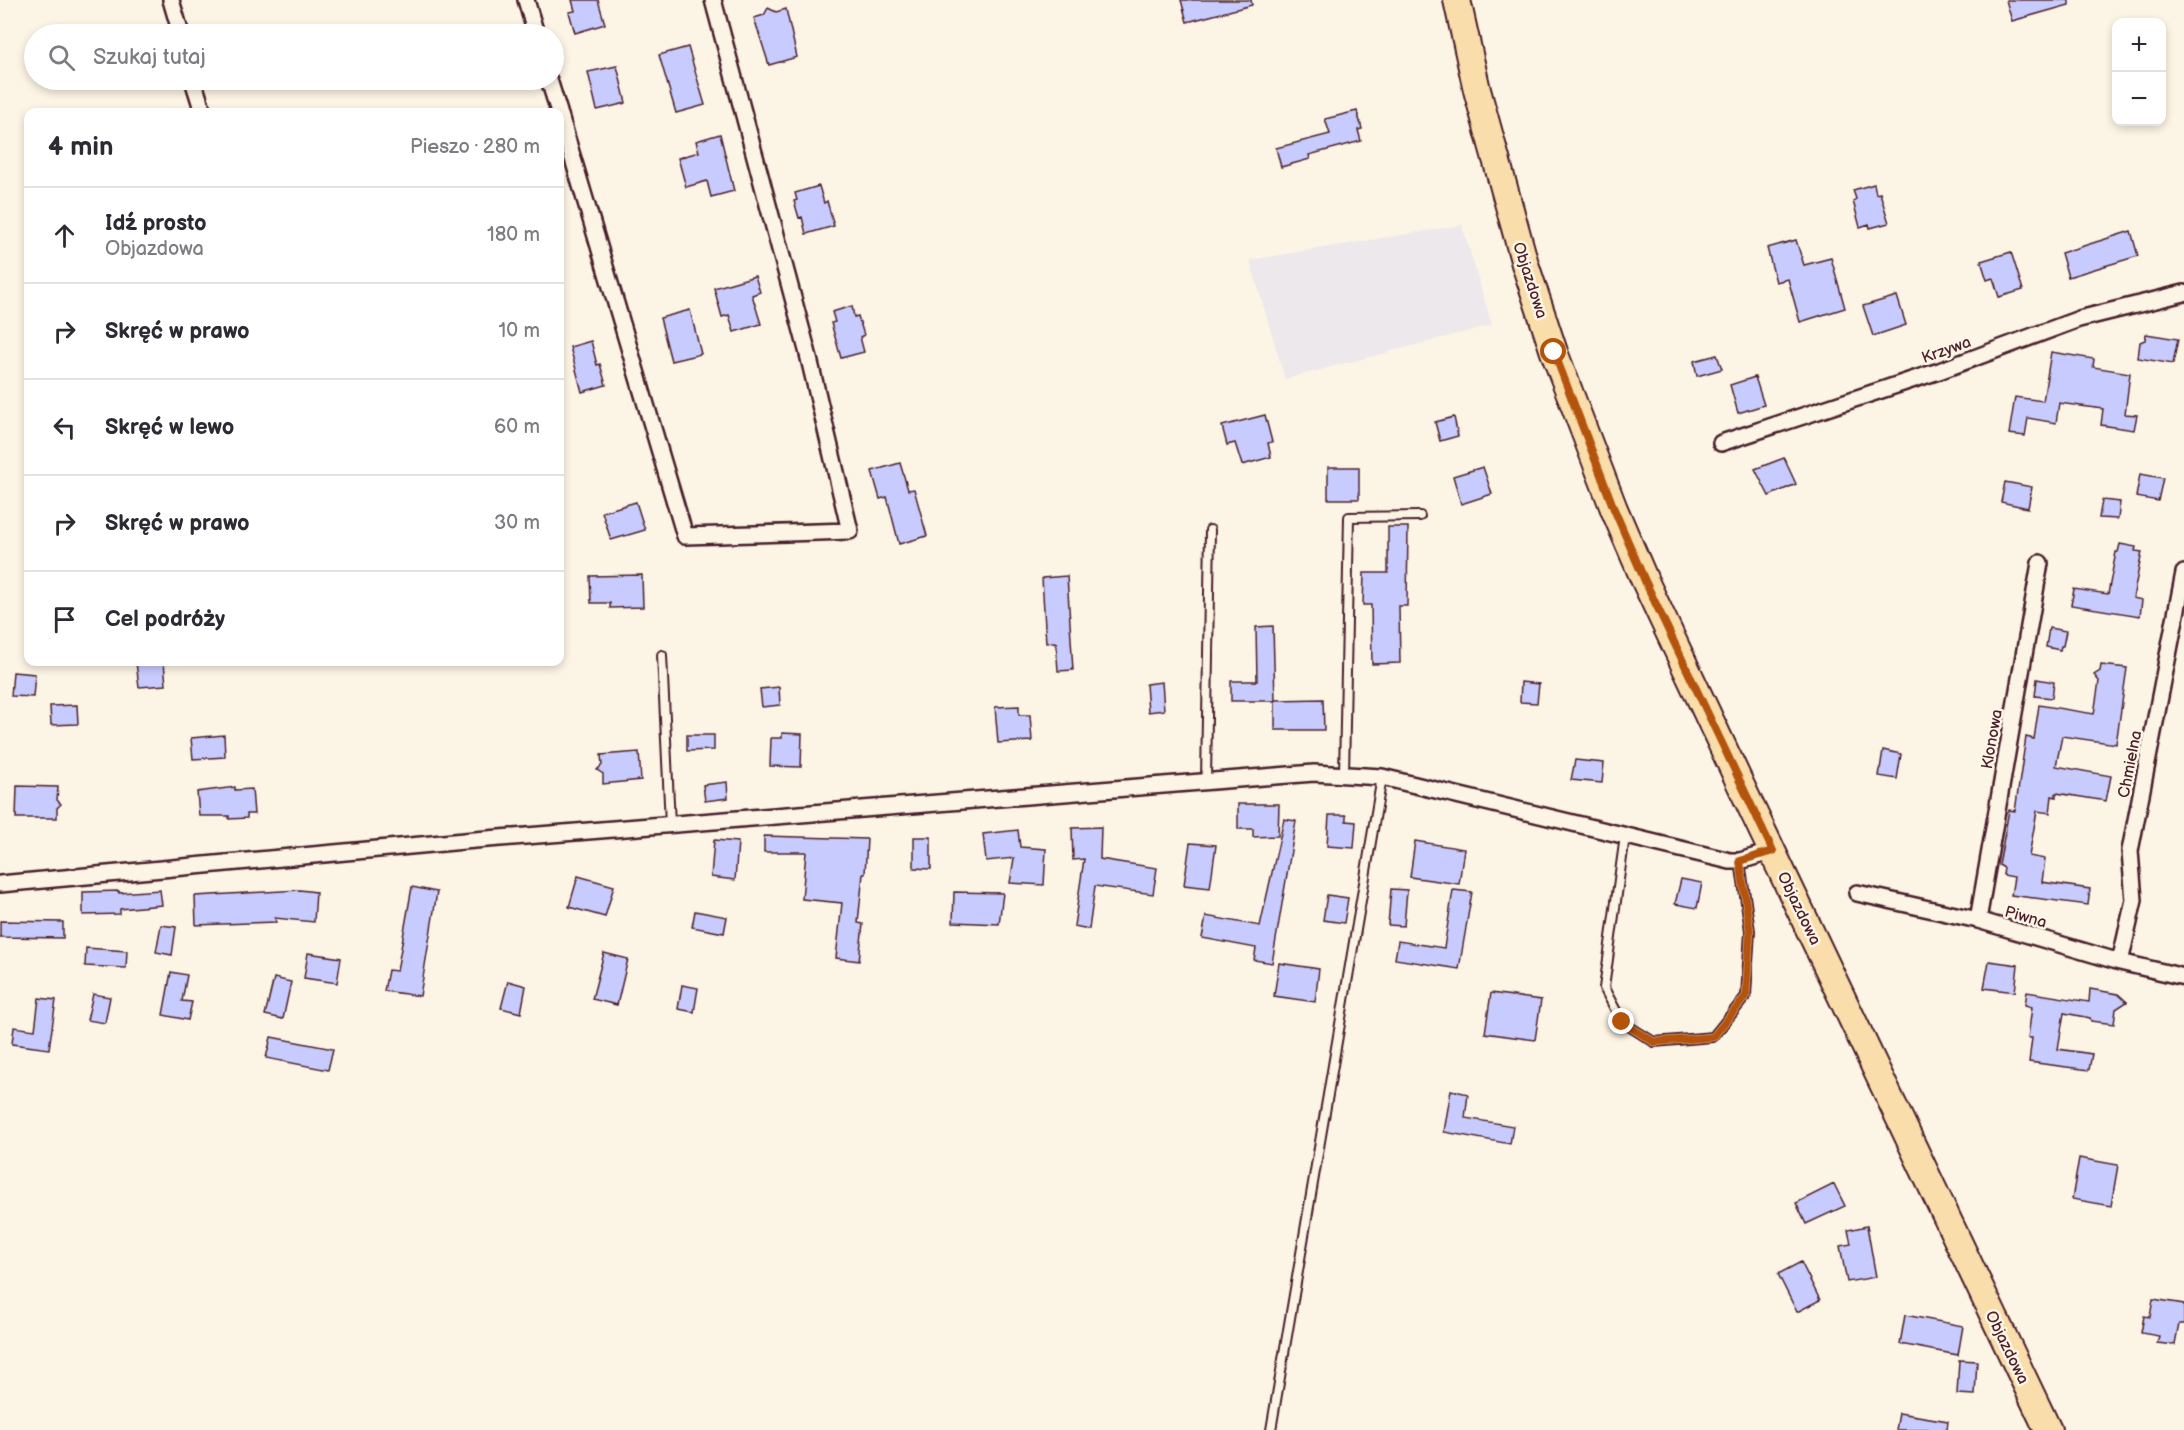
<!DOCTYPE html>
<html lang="pl">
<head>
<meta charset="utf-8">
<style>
  body { margin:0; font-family:"Balsamiq Sans",sans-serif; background:#f7f7f7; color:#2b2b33 }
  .controls { position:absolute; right:18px; top:18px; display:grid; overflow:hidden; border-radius:12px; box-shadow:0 3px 9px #0003 }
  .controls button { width:54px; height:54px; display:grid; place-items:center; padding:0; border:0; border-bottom:2px solid #e1e1e2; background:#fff; color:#2b2b33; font:30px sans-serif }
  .stop { position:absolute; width:18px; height:18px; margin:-14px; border:4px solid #b45309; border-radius:50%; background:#fff }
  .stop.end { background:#b45309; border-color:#fff; box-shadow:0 2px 6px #0008 }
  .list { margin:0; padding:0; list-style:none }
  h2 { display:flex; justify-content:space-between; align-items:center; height:78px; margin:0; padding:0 24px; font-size:26px }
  h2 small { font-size:20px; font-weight:400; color:#7c7c81 }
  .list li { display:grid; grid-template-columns:39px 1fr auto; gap:18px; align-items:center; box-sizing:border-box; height:96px; padding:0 24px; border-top:2px solid #e1e1e2 }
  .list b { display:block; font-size:22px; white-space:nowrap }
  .list p { margin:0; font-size:20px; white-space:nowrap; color:#7c7c81 }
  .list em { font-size:20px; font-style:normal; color:#7c7c81 }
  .icon { flex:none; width:33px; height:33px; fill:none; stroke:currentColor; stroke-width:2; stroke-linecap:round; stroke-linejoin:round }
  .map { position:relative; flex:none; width:2184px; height:1430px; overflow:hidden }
  .search { position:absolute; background:#fff; box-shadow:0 3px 9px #0003; left:24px; top:24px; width:540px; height:66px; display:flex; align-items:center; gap:15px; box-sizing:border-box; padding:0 21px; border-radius:33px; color:#7c7c81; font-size:22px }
  .panel { position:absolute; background:#fff; box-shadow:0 3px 9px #0003; left:24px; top:108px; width:540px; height:558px; border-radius:12px }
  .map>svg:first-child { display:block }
</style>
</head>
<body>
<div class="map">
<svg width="2184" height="1430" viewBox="0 0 2184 1430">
  <rect width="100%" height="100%" fill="#fcf5e5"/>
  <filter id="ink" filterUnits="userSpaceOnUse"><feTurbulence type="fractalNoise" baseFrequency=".0167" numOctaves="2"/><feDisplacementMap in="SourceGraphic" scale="12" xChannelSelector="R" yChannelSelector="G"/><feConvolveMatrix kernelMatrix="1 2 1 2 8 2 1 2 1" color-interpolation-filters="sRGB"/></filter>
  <g filter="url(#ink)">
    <path fill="#ece8ec" d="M1462,225l30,100 -207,54 -35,-119z"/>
    <path fill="#c7cbfe" stroke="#4a1f2b" stroke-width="1.5" d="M572,0h26l7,24 -30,9 -6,-21 6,-1z
      M1181,0h70l1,5 -65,17z
      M2006,0h63v5l-57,16z
      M768,8l8,4 10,-3 11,48 -28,8 -15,-47 10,-3z
      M688,47l17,58 -29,8 -17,-58z
      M617,66l9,37 -29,7 -9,-38z
      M1357,111l5,18 -4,1 3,11 -52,14 1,4 -29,8 -5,-19 54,-14 -5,-15z
      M720,134l14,57 -23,6 -4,-16 -21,6 -8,-29 21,-6 -3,-11z
      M1874,184l2,10 4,-1 9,30 -19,5 -1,-4 -9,3 -7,-26 3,-2 -3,-9z
      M819,186l5,17 3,-2 7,25 -28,8 -4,-17 -3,1 -5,-17 3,-1 -2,-7z
      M2131,231l7,25 -70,21 -7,-24z
      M1796,240l8,25 27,-7 14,50 -45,14 -12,-43 -12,3 -9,-34z
      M2011,252l12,38 -24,7 -6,-19 -6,2 -6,-19z
      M755,276l5,16 -8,3 9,29 -27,8 -5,-17 -7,2 -8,-29z
      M1897,296l9,29 -33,11 -10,-30z
      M852,306l2,11 4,-1 6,19 -4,2 4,15 -23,6 -10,-35 4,-1 -3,-10z
      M690,310l11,44 -30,7 -11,-43z
      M2146,334l32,5 -5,25 -35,-6 2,-16 5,-2z
      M591,341l6,24 3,-1 6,21 -24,7 -12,-45z
      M2051,352l43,7 -1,8 37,6 -5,41 12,1 -3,15 -33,-5 2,-16 -44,-6 -3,20 -28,-5 -3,18 -16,-2 6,-37 28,4z
      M1717,355l5,14 -25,7 -3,-15z
      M1755,377l9,28 -26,8 -8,-28z
      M1265,415l7,27 -4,1 3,14 -29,8 -7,-22 -8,2 -5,-19z
      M1454,417l4,19 -18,5 -5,-19z
      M1784,458l12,26 -27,12 -14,-27z
      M900,463l8,27 6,-1 13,47 -28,8 -12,-47 -7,2 -8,-28z
      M1328,467h31v32h-31z
      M1483,467l9,27 -31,10 -8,-28z
      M2140,474l23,4 -5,23 -22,-4z
      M2005,482l27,5 -4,21 -27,-6z
      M2102,500l18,2 -2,17 -19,-1z
      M636,502l9,28 -34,10 -9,-28z
      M1388,527h20l-1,79h-8l1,57 -28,1 -1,-59h-8l1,-32h24z
      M2120,544l16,3 -1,4 7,1 -9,46 9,2 -2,16 -69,-11 3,-16 34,5 8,-42h2z
      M642,575l1,32 -33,1v-5h-19l-1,-27z
      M1067,576l6,94 -15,1 -2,-29 -10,1 -4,-65z
      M1273,626l2,75h-44v-20h26l-1,-54z
      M2049,628l17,3 -3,15h-2l-1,4 -14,-3z
      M136,662h28l2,23 -27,2z
      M2101,665l26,3 -11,76 -54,-8 -6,30 55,10 -5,25 -50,-8v4l-4,-1 -2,17 -13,-2 -8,45 16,3 -3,23 48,7 -2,16 -77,-10 3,-18 -11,-2 1,-7 -5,-3 10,-55 6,1 11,-74 8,2 5,-34 55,9 5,-33 -5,-6 6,-4z
      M13,672l22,2 -2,23 -22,-1z
      M2037,679l17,3 -2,16 -17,-2z
      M1162,682l2,28 -16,2 -2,-28z
      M1521,682l18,2 -2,19 -17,-1z
      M779,687l1,18 -18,2 -2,-18z
      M1323,699l1,31h-49v-30z
      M77,705l1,19 -27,1 -1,-19z
      M1019,706v9h11l2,26 -34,2 -3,-36z
      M782,733l20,1 -1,33 -31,-1 1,-28h11z
      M224,735l1,22 -32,2 -2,-21z
      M687,735h27v15l-27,1z
      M1883,750l18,4 -4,25 -18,-3z
      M639,752l2,28 -38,4v-10l-6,-4 5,-5 -1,-10z
      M1575,760l29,3 -2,20 -31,-3z
      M727,782l1,16 -23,3 -2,-16z
      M17,786l41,1 -1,13 4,4 -4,4v10h-41z
      M235,787v3l17,-1 2,25h-7v4l-18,1v-3h-30l-2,-24z
      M1238,804h41l-1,32 -25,1v-8h-15z
      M1329,815h17v6l10,1 -2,26 -27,-2z
      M1284,819l12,2 -24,142 -18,-3 2,-12 -54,-10 4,-22 54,10z
      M1101,827l-1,32 57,9 -4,26 -58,-8 -6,43 -15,-3 10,-67 -11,1 -1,-32z
      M1018,830l2,17 26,2 -2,36 -34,-2 4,-25 -28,3 -3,-27z
      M764,836l103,3 -2,35h-2l-5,49 5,1 -4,37 -23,-3 6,-55 -40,-4 4,-47h-42z
      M914,837h17v32l-17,-1z
      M714,840l24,2 -3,38 -24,-3z
      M1415,841l49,8 -5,35 -49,-7z
      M1190,843l26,2 -6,43 -26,-3z
      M578,876l36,10 -9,31 -36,-10z
      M1681,879l21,4 -5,25 -22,-4z
      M412,887l25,5 -17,104 -36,-5 4,-21 9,1z
      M1391,889l16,1 -3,36 -16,-1z
      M160,890l2,15 -42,4v5l-37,1v-23l36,-1v2z
      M300,890l16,2 -2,30 -39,-4 1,4 -80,3 -1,-29z
      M1453,890l19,2 -13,77 -64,-10 3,-18 46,7z
      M954,892l49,1 -4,31 -46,-2z
      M1327,895l21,3 -4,25 -21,-3z
      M695,911l32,6 -3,16 -32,-6z
      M0,921l63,1v16l-63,-1z
      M161,925l15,2 -4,28 -16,-3z
      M86,948l41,3 -1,17 -41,-2z
      M308,953l33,5 -4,25 -33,-5z
      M604,953l24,6 -11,46 -25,-6z
      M1989,961l29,4 -3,27 -31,-4z
      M1279,963l40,6 -4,33 -41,-6z
      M171,972l16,3 -5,26 10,1 -4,18 -25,-5z
      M274,978l17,4 -8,37 -18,-4z
      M508,981l18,5 -5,27 -20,-5z
      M682,985l16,3 -4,24 -16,-3z
      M2090,989l28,5 9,8 -11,7 -2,15 -23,-3 -1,-3 -26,-5 -6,36 34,5 -3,16 -60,-8 3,-24h-4l4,-31 -7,-2 2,-13 62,10z
      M1491,993l50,7 -6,40 -50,-7z
      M93,994l17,3 -5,26 -18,-3z
      M39,998l17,2 -7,49 -37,-5 2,-17 21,3z
      M271,1037l62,12 -5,21 -62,-12z
      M1451,1090l17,4 -3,24 48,8 -3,18 -66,-12z
      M2079,1158l39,7 -7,41 -39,-7z
      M1834,1184l11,22 -39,18 -10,-21z
      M1867,1226l9,51 -29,5 -7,-36 11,-2 -3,-14z
      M1801,1262l19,38 -23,12 -19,-38z
      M2153,1299l31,5v20h-5l-4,21 -18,-2 2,-7 -18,-3 3,-17 6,1z
      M1905,1315l58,11 -5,29 -58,-11z
      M1959,1360l18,1 -2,34 -18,-1z
      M1899,1413l49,8 -1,9h-51z"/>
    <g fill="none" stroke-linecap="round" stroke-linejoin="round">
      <defs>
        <path id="lane" d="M662,655l8,169
          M1344,775l5,-258 71,-1
          M1206,780l4,-250
          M1625,836l-21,152 18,34 32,20 59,-5 33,-41 4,-65 -10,-70
          M1271,1430l111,-653"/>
        <path id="street" d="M171,0l10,34
          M526,0l10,34
          M193,80l10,32
          M549,80l10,32
          M560,115l125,421 165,-5 -43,-181 -94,-350
          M1721,443l218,-72 140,-52 105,-26
          M0,884l475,-44 839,-67 68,4 348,84h10l33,-10
          M1857,893l121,27 142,42 64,15
          M1978,920l62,-357
          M2120,962l14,-62 -4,-49 54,-278"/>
        <path id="primary" d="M1457,0l20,90 48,174 29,88 60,157 31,72 107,228 296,621"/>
      </defs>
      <use href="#lane" stroke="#4a1f2b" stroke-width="12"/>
      <use href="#street" stroke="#4a1f2b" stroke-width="20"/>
      <use href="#primary" stroke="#4a1f2b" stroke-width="30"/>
      <use href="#lane" stroke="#fcf5e5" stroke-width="8"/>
      <use href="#street" stroke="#fcf5e5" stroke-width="15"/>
      <use href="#primary" stroke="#f9ddab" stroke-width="26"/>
    </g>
  </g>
  <g fill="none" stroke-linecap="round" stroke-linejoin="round" filter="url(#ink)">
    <path stroke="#b45309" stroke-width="8" d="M1554,352l60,157 31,72 128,270 -33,10 10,70 -4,65 -33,41 -59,5 -32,-20"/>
  </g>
  <g text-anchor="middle" stroke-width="5" stroke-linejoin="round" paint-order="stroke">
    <g font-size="16" fill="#4a1f2b" stroke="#fcf5e5">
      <text transform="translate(1531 280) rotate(72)" y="6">Objazdowa</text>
      <text transform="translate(1946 349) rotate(-20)" y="6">Krzywa</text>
      <text transform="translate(1991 739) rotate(-80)" y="6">Klonowa</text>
      <text transform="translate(2129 764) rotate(-79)" y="6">Chmielna</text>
      <text transform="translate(1800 908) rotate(64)" y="6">Objazdowa</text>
      <text transform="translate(2026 916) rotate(16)" y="6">Piwna</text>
      <text transform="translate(2008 1347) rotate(64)" y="6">Objazdowa</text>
    </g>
  </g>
</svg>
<div class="controls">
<button>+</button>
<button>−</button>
</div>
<div class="stop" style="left:1554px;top:352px"></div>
<div class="stop end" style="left:1622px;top:1022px"></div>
<div class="search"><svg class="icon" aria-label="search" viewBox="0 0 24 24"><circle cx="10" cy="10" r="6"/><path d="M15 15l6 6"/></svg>Szukaj tutaj</div>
<section class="panel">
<h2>4 min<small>Pieszo · 280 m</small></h2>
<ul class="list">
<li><svg class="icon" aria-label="ahead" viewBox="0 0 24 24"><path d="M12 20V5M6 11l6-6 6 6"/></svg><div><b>Idź prosto</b><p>Objazdowa</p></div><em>180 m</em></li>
<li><svg class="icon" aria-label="right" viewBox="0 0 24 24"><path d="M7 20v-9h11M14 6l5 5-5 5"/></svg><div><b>Skręć w prawo</b></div><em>10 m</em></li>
<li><svg class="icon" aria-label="left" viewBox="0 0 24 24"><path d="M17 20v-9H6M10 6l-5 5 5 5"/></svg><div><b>Skręć w lewo</b></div><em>60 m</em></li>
<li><svg class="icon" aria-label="right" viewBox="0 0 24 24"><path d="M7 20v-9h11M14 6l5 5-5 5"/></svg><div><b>Skręć w prawo</b></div><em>30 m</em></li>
<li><svg class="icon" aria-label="arrive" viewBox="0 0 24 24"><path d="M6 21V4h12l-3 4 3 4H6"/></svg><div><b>Cel podróży</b></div></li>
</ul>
</section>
</div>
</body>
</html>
